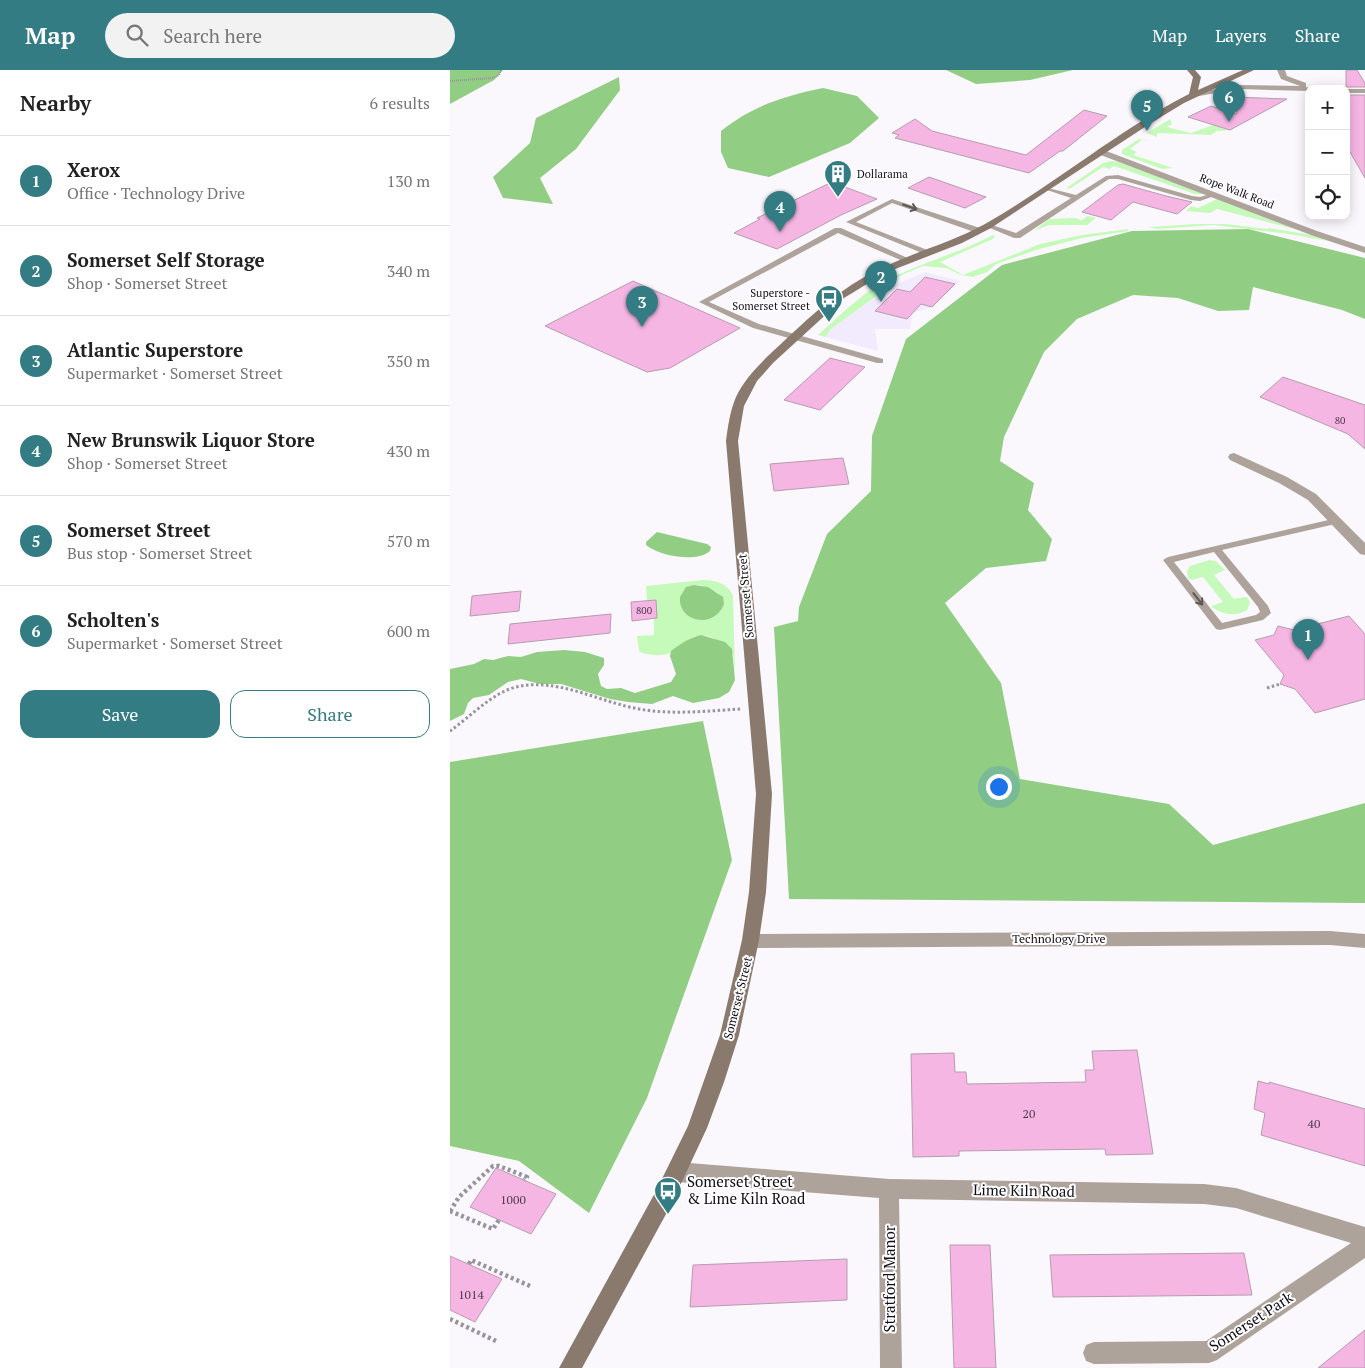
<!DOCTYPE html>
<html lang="en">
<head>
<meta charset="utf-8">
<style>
  body { margin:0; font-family:"PT Serif",serif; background:#f2f2f2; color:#222 }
  .controls { position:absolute; right:15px; top:15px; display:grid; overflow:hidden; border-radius:10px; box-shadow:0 2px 12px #0003 }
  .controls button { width:45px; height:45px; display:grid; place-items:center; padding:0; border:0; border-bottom:1px solid #e0e0e0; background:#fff; color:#222; font:25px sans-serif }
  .you { position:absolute; left:548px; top:716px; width:18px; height:18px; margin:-12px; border:4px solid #fff; border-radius:50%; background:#1a73e8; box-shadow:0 0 0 8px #1a73e833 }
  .badge { display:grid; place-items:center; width:32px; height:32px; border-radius:50%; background:#337c83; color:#fff; font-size:16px; font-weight:700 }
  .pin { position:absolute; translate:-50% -41px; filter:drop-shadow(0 1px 2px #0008) }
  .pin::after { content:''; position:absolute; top:26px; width:18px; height:15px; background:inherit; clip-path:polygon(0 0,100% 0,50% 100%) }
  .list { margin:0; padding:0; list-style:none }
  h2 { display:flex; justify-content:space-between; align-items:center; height:65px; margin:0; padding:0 20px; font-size:21px }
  h2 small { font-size:16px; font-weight:400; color:#767676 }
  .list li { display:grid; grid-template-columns:32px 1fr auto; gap:15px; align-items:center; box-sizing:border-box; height:90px; padding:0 20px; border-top:1px solid #e0e0e0 }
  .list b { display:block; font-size:19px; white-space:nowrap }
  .list p { margin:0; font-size:16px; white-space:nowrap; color:#767676 }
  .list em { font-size:16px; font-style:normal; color:#767676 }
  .actions { display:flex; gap:10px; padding:15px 20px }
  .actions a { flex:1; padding:11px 0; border:1px solid #337c83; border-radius:15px; text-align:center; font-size:18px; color:#337c83 }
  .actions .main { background:#337c83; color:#fff }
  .icon { flex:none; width:28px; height:28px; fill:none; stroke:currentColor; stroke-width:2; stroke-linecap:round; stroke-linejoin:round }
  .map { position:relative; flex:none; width:915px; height:1298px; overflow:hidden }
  header { display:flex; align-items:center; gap:30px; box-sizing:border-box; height:70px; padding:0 25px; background:#337c83; color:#fff }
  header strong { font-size:24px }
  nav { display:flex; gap:28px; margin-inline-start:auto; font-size:18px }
  .search { width:350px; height:45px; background:#f2f2f2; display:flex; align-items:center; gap:12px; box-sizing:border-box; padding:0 18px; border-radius:28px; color:#767676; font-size:19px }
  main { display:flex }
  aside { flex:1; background:#fff }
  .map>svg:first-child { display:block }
</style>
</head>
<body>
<header>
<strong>Map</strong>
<div class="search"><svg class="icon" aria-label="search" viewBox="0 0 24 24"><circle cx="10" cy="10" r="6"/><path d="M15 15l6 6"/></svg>Search here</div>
<nav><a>Map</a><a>Layers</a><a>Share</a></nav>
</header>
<main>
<aside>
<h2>Nearby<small>6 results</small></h2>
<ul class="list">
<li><span class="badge">1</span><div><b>Xerox</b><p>Office · Technology Drive</p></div><em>130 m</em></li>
<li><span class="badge">2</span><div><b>Somerset Self Storage</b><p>Shop · Somerset Street</p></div><em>340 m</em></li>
<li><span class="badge">3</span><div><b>Atlantic Superstore</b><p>Supermarket · Somerset Street</p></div><em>350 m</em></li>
<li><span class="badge">4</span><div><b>New Brunswik Liquor Store</b><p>Shop · Somerset Street</p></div><em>430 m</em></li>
<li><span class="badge">5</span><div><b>Somerset Street</b><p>Bus stop · Somerset Street</p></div><em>570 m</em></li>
<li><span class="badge">6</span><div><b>Scholten's</b><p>Supermarket · Somerset Street</p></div><em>600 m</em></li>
</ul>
<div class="actions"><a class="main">Save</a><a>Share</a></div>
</aside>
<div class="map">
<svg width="915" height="1298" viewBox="0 0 915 1298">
  <rect width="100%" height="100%" fill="#faf8fd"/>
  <path fill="#f2ebfd" d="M475,202l35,9 -28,26 -19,6 -3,16h-35l3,22 -53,-14 6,-8 61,-43z"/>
  <path fill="#c6faba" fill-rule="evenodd" d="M720,49l2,5 -5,3 24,6 22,-8 17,5 -13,1 -6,4 -54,-2v4l-10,-4z
    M689,69l12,2 -9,-1 -12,9 7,3 -4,3 40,13 -11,1 -40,-15v-4z
    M661,91l8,1 87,32h-11l-81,-28 -5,3 -6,-2 -32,21 -6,1 38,-26z
    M767,129l81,31 -81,-21 -7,4 -24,-2 5,-5 7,2z
    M638,146l8,2 -9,7h-38l-15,6 15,-12 26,-1 7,2z
    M746,154h30l41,5 2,-1 43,7 16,6 -39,-7 -75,-9 -57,4 -8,-2z
    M678,159l1,2 -47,7 -46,12 -40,14 -9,8 -14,5 -12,-2 -15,-7 -23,-2 -19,8 -29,15 7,3 -51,37 -6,8 -7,-2c20,-18 39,-37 62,-51 36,-20 77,-30 113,-49l2,2 -4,3 -51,22 23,13 77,-31 42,-9z
    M759,490l7,1 9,9 -11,5 20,24 11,-2 3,1 2,5 -3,7c-11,7 -26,5 -36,-4l12,-4 -20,-25 -11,3 -4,-2 -1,-7 3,-5z
    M252,510c13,0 26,3 31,16l2,79 -2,-21c-7,-5 -15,-15 -22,-17 -22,-6 -26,9 -42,16 -7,4 -25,2 -30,-2l-2,-15 17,-1v-17h3l-10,-17 -1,-15zM251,515l18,8 -31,22 -6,-8v-14l7,-7z"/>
  <path fill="#92cd84" d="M0,0h53l-9,10 -44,24z
    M496,0h127l-43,10 -54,4z
    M169,7l1,13 -44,59 -36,29 13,26 -50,-6 -10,-21 37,-34 6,-25z
    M373,18l34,8 22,22 -29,25 -81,34 -41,-9 -7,-16v-21c31,-25 63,-35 102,-43z
    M798,159l117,29v61l-23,-9 -89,-23 -4,23 -31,1 -40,-13 -45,-3 -56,24 -33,33 -40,85 -4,24 34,22 -6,27 24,29 -6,22 -60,7 -41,35 56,80 19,96 149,25 44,41 152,-42v100l-576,-4 -15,-272 24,-6 1,-14 28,-73 44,-43 1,-55 34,-97 96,-74 130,-34z
    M207,462l50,12 4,3 -1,4c-13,12 -51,5 -64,-6v-3z
    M244,515l14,2 15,10 1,7c-9,25 -46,19 -44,-7l6,-10z
    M251,565l24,7 7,7 3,31 -6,12 -10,6 -26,5 -20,-7 -21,8 -24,-2 -18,-3 -49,-15h-21l-19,-5 -13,3 -19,13 -16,3 -5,5 -4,11 -14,7v-52l24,-5 10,-5 9,1 15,-4 13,1 16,-5 27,-2 21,2 19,6v7l-6,9 3,12 6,3 14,-1 14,5 36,-11 5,-8 -6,-18 1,-5c9,-7 18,-13 30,-16z
    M253,651l29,139 -85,238 -58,115 -70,-52 -69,-15v-384z"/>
  <path fill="#f6b6e4" stroke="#b59cad" d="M896,0h11l8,13v4h-19z
    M896,25h19v83l-19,-33z
    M784,27l53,2 -57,31 -42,-13 23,-11 26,8z
    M634,40l23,6 -44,35h-3l-31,22 -134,-35 4,-3 -7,-2 23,-14 17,12 94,24z
    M479,107l57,20 -21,11 -57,-20z
    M382,112l45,17 -36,16 -64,34 -43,-16 26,-14 -3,-1z
    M673,114l43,12 26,6 -15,12 -44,-12 -22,18 -29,-8 36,-27z
    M475,207l30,7 -23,23 -11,-3 -14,15 -32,-8 22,-22 13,3z
    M183,211l107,47 -70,40 -23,4 -102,-46z
    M380,288l35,9 -45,43 -36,-10z
    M833,307l82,28v44l-17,-15 -88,-37z
    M393,388l6,26 -75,7 -4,-27z
    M71,521l-2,20 -49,5 2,-20z
    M206,530l1,18 -25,3 -1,-19z
    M161,544l-1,19 -102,11 2,-20z
    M899,546l16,18v65l-50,14 -20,-24 -15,-5 4,-9 -29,-35 19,-5 4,-9 16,4z
    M687,980l16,104 -47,1 -1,-6 -146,2v5l-46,1 -2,-103 43,-1 1,19h11l1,12 119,-2 -1,-12h9l-2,-19z
    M808,1011l11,3v-2l96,27v57l-104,-31 4,-22 -11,-4z
    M46,1098l60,26 -25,40 -61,-27z
    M500,1175h40l6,123h-42z
    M794,1183l8,42 -199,2 -3,-42z
    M0,1186l52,23 -27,43 -25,-12z
    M397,1189v41l-157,7 3,-42z
    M915,1260v38h-47z"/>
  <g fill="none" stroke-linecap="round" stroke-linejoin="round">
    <path stroke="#97949b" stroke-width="2" stroke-dasharray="1 1" stroke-linecap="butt" d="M0,11l43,-3 6,-3 2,-5"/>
    <path stroke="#97949b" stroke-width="3" stroke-dasharray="2.5 2.5" stroke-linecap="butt" d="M817,618l13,-4
      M0,661c20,-14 42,-38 66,-44 41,-10 83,15 123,22 33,6 68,2 102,0"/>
    <path stroke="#97949b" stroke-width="4.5" stroke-dasharray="3 3" stroke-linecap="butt" d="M0,1141l9,-14 34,-31h6l28,11 -3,3
      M0,1141l43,18 6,-9
      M19,1194l2,-4 59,26
      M0,1249l48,23"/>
    <path fill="#aea39a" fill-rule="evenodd" d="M668,105l74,21 8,1 14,-4 3,2 -17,6 -9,-1 -73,-21h-9l-89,59h-6l-29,-12 4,-2 27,9 55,-35 -27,-9v-2l32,8 30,-19z
      M442,129l91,30 1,2 -7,2 -85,-30 -36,19 74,29v4h-3l-81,-33z
      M385,158h6l71,32 -7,2 -67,-29 -129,69 50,22 124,35v4h-6l-124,-35 -54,-26z
      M887,448l5,3 -2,2 -118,27 46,56 3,7 -8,7 -43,10 -4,-1 -53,-69 5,-3zM764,482l44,55 2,5 -4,3 -34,8 -48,-61z"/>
    <path fill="#aea39a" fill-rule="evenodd" d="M651,79l216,82 48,16v6l-54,-18 -213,-81 -1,-2z
      M784,383l53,24 29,17 49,49v12l-5,-1 -52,-54 -29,-17 -49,-23 -2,-3 2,-3z
      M880,861l35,3v14l-35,-3 -578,3 -6,-2 -3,-5 3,-5 6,-2z
      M227,1092l212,17 315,5 32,4 129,39v31l-148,102 -8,3 -115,1 -8,-3 -3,-8 3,-8 8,-3 112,-1 145,-98 -115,-35 -32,-4 -305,-5 3,169h-22l-1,-170 -202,-16 -7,-3 -3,-7 3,-7z"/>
    <path fill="#aea39a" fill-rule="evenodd" d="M827,0h8l2,6 19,7v4l7,2h-4v2l-70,-2 -46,8 -4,-2 4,-2 46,-8 61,1 -19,-7z
      M895,19h20v4h-19z"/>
    <path fill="#897a6d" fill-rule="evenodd" d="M737,0h8l6,7 -3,13 45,-20h11l-70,33 -33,20 -160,105 -29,15 -77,30 -41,25 -71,65 -16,18 -13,25 -6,35 34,353 -6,98 -7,48 -20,95 -15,47 -17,46 -36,77 -89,163h-23l97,-177 32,-65 32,-91 22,-95 7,-48 7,-98 -30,-353c2,-15 4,-30 10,-44 11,-23 31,-40 49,-57 29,-27 57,-53 93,-70 35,-18 73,-27 107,-46 70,-40 132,-93 204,-130l4,-17z"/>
  </g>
  <defs><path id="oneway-shaft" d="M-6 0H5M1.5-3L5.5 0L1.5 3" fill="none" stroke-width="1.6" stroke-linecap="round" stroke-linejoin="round" transform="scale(1.25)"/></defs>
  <g stroke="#605858">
    <use href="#oneway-shaft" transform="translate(460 137) rotate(19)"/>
    <use href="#oneway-shaft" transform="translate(748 529) rotate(52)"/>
  </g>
  <defs>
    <symbol id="building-pin" viewBox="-11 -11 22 30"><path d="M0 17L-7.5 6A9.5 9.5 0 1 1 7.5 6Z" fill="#337c83" stroke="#fff"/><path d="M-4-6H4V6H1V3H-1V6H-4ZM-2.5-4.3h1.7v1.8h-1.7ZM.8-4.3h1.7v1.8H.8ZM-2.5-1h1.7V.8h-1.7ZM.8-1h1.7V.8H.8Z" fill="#fff"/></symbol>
    <symbol id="bus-pin" viewBox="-11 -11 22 30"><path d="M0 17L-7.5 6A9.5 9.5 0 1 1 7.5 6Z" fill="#337c83" stroke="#fff"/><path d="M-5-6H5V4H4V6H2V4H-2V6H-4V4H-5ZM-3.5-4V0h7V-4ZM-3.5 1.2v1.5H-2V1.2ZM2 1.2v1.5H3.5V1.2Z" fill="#fff"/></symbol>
  </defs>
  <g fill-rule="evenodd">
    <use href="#building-pin" x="372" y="88" width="32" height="43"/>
    <use href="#bus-pin" x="363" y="213" width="32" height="43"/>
    <use href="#bus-pin" x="202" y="1105" width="32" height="43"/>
  </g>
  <g text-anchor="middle" stroke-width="4" stroke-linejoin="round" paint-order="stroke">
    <g font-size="10" fill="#4b384a">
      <text x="890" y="354">80</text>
      <text x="194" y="544">800</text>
    </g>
    <g font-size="11" fill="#120e17" stroke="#fff" text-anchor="start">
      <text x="407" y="108">Dollarama</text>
      <text x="360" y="227" text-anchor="end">Superstore -<tspan x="360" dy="13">Somerset Street</tspan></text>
    </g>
    <g font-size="11" fill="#120e17" stroke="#fff">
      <text transform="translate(787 121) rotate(21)" y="4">Rope Walk Road</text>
    </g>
    <g font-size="12" fill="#120e17" stroke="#fff">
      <text transform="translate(296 526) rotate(-95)" y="4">Somerset Street</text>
      <text x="609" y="873">Technology Drive</text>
      <text transform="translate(288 928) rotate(-76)" y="4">Somerset Street</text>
    </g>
    <g font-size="12" fill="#4b384a">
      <text x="579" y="1048">20</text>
      <text x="864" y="1058">40</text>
      <text x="63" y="1134">1000</text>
      <text x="21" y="1229">1014</text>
    </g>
    <g font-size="15" fill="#120e17" stroke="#fff" text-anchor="start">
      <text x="237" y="1117">Somerset Street<tspan x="237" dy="17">&amp; Lime Kiln Road</tspan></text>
    </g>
    <g font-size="15" fill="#120e17" stroke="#fff">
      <text transform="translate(574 1121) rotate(1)" y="5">Lime Kiln Road</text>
      <text transform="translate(440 1209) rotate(-90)" y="5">Stratford Manor</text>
      <text transform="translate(801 1252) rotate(-33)" y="5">Somerset Park</text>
    </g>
  </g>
</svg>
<div class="controls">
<button>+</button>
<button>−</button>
<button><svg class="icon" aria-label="locate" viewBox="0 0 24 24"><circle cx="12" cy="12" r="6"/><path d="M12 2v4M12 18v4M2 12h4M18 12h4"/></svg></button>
</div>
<div class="you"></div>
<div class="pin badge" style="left:858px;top:590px">1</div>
<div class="pin badge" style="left:431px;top:232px">2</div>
<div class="pin badge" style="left:192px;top:257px">3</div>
<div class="pin badge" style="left:330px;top:162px">4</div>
<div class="pin badge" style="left:697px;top:61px">5</div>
<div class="pin badge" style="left:779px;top:52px">6</div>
</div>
</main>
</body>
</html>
